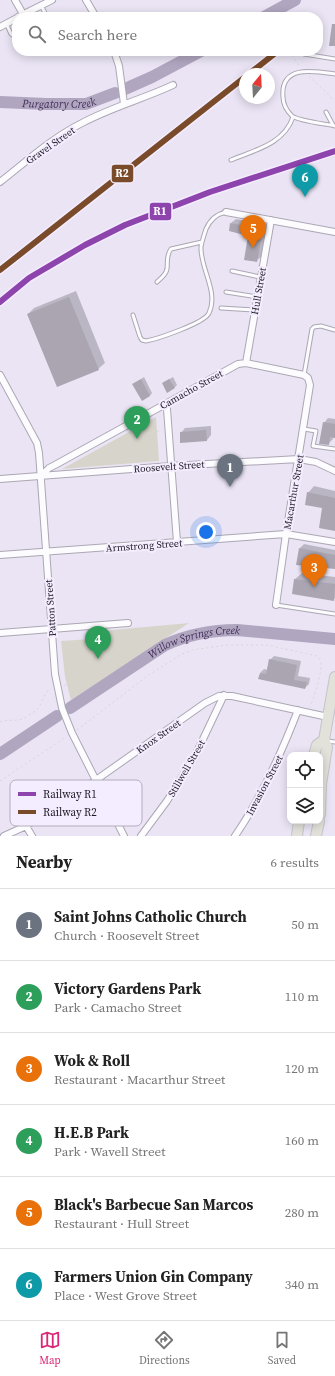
<!DOCTYPE html>
<html lang="en">
<head>
<meta charset="utf-8">
<style>
  body { margin:0; font-family:"Source Serif 4",serif; background:#f6f6f6; color:#222 }
  .controls { position:absolute; right:12px; bottom:12px; display:grid; overflow:hidden; border-radius:8px; box-shadow:0 2px 10px #0003 }
  .controls button { width:36px; height:36px; display:grid; place-items:center; padding:0; border:0; border-bottom:1px solid #e0e0e0; background:#fff; color:#222; font:20px sans-serif }
  .compass { position:absolute; left:239px; top:68px; width:36px; height:36px; border-radius:50%; background:#fff; box-shadow:0 2px 10px #0003; rotate:18deg }
  .you { position:absolute; left:206px; top:532px; width:14px; height:14px; margin:-10px; border:3px solid #fff; border-radius:50%; background:#1a73e8; box-shadow:0 0 0 6px #1a73e833 }
  .badge { display:grid; place-items:center; width:26px; height:26px; border-radius:50%; background:#db2777; color:#fff; font-size:13px; font-weight:700 }
  .pin { position:absolute; translate:-50% -33px; filter:drop-shadow(0 1px 2px #0008) }
  .pin::after { content:''; position:absolute; top:21px; width:14px; height:12px; background:inherit; clip-path:polygon(0 0,100% 0,50% 100%) }
  .list { margin:0; padding:0; list-style:none }
  h2 { display:flex; justify-content:space-between; align-items:center; height:52px; margin:0; padding:0 16px; font-size:17px }
  h2 small { font-size:13px; font-weight:400; color:#767676 }
  .list li { display:grid; grid-template-columns:26px 1fr auto; gap:12px; align-items:center; box-sizing:border-box; height:72px; padding:0 16px; border-top:1px solid #e0e0e0 }
  .list b { display:block; font-size:15px; white-space:nowrap }
  .list p { margin:0; font-size:13px; white-space:nowrap; color:#767676 }
  .list em { font-size:13px; font-style:normal; color:#767676 }
  .icon { flex:none; width:22px; height:22px; fill:none; stroke:currentColor; stroke-width:2; stroke-linecap:round; stroke-linejoin:round }
  .map { position:relative; flex:none; width:335px; height:836px; overflow:hidden }
  .search { position:absolute; background:#fff; box-shadow:0 2px 10px #0003; left:12px; right:12px; top:12px; height:44px; display:flex; align-items:center; gap:10px; box-sizing:border-box; padding:0 14px; border-radius:16px; color:#767676; font-size:15px }
  .sheet { height:484px; background:#fff }
  nav { display:flex; justify-content:space-around; align-items:center; box-sizing:border-box; height:56px; border-top:1px solid #e0e0e0; background:#fff; font-size:11px; color:#767676 }
  nav a { display:grid; justify-items:center; gap:2px }
  nav .on { color:#db2777 }
  .map>svg:first-child { display:block }
</style>
</head>
<body>
<div class="map">
<svg width="335" height="836" viewBox="0 0 335 836">
  <rect width="100%" height="100%" fill="#eae4f4"/>
  <path fill="#d7d5cb" d="M156,417l3,44 -97,8z
    M189,623l-118,77 -6,-23 -4,-36 30,-2 -1,-7z"/>
  <path fill="#0003" d="M236,219l31,5 -6,33 -5,4 -7,-26 -18,-12z
    M76,291l29,72 -7,6 -70,-55 6,-6z
    M144,377l8,16 -2,3 -16,-12z
    M173,377l4,8 -3,3 -11,-5z
    M328,418l7,1v18l-1,-1 -1,3 -5,5 -4,-21z
    M211,426v9l-4,5 -26,-7 4,-5z
    M314,486l21,5v39l-11,-23 -16,-14z
    M304,544l31,6v18l-35,-20z
    M302,573l33,4v21l-2,2 -39,-7 1,-14z
    M274,656l27,5 -3,15 12,2 -1,6 -4,4 -45,-15 4,-4 4,1 2,-10z"/>
  <g fill="none" stroke-linecap="round" stroke-linejoin="round">
    <g stroke="#b0a6c0" stroke-width="12">
      <path d="M264,17l31,-17"/>
      <path d="M125,89l27,-12 49,-26"/>
      <path id="s1" d="M0,102l46,2h40l29,-11"/>
      <path id="s2" d="M70,708l95,-63c24,-11 46,-15 72,-15l98,9"/>
      <path d="M0,754l57,-38"/>
    </g>
  </g>
  <path fill="#aaa5b1" d="M332,24h3v22h-6z
    M230,223l33,6 -6,33 -13,-2 4,-24 -19,-5z
    M69,297l30,73 -42,17 -30,-73z
    M141,379l9,17 -8,5 -10,-17z
    M169,379l6,9 -8,5 -5,-10z
    M323,422l12,2v14l-5,-1 -1,8 -10,-1z
    M206,430l1,11 -27,2v-11z
    M307,492l28,6v33l-16,-3 3,-20 -17,-3z
    M299,548l36,7v14l-39,-4z
    M294,579l41,5 -1,17 -42,-7z
    M269,659l28,6 -3,15 13,2 -2,7 -47,-10 2,-6 6,1z"/>
  <g fill="none" stroke-linecap="round" stroke-linejoin="round">
    <defs>
      <path id="lane" d="M41,5l6,12
        M6,23l5,11 6,4
        M304,54l31,5
        M335,74c-20,-3 -55,-10 -52,23 0,7 4,14 9,19 7,5 34,8 43,10
        M326,112l7,13
        M231,160c24,-10 53,-16 62,-43
        M232,271l28,6
        M157,282c4,-4 9,-7 10,-13 1,-8 -1,-14 4,-20l31,-7
        M226,292l31,5
        M221,308l33,2
        M133,315l7,22 2,3 4,1c11,-2 59,-18 63,-28 10,-21 -9,-45 -8,-66 1,-6 3,-12 5,-18 4,-9 11,-15 20,-17
        M304,375l8,-46 2,-2 7,-1 14,4
        M304,429l12,2 -3,15 22,3
        M276,605l59,9
        M328,741l7,1"/>
      <path id="street" d="M15,0l8,14
        M86,0l10,17
        M18,17l34,-17
        M0,27l17,-9
        M114,51l5,15 5,38
        M0,182c27,-21 52,-44 82,-59 30,-16 61,-24 91,-38
        M226,212l109,20
        M246,363l25,-143
        M0,375l37,68 2,10 16,221 7,34 10,25 52,103
        M165,404l2,5 10,133
        M41,476l8,-8 6,-3 183,-101 8,-1 58,12 4,3 2,7 -24,149 -10,71
        M0,479l171,-13 128,-7 17,3 19,9
        M0,555l286,-21 49,8
        M0,633l128,-10
        M26,826l6,10
        M4,836l22,-10 70,-46 109,-77 14,-7h13l96,21
        M141,836l26,-35 28,-45 29,-61
        M235,836c27,-39 46,-82 63,-126"/>
      <path id="primary" d="M314,755l3,-10 7,-5
        M320,814l1,-30 6,-37 -3,-7 11,-63
        M297,836l2,-15
        M316,836l3,-15"/>
    </defs>
    <use href="#lane" stroke="#aca7b3" stroke-width="5"/>
    <use href="#street" stroke="#aca7b3" stroke-width="8"/>
    <use href="#primary" stroke="#c6c3cb" stroke-width="12"/>
    <path stroke="#d8d6db" stroke-width="1" stroke-dasharray="2 3" stroke-linecap="butt" d="M289,51l11,16
      M291,53l9,1
      M254,74l30,-23
      M309,76l20,19 2,3 4,1
      M221,100l24,-19
      M129,443l4,8 7,4
      M104,463l22,-14 7,-12 26,-6
      M64,685h2l7,-8 23,-9 37,-30
      M0,722c7,-3 12,-1 18,-2 7,-1 15,-7 19,-11 7,-6 6,-18 14,-20
      M77,730l73,-56 32,-20 10,-4 36,-5h39l50,11c2,2 4,4 4,8 1,10 -7,33 -11,43
      M0,781l66,-44"/>
    <use href="#lane" stroke="#fcfbfd" stroke-width="3"/>
    <use href="#street" stroke="#fcfbfd" stroke-width="6"/>
    <use href="#primary" stroke="#e2e1da" stroke-width="10"/>
    <defs>
      <path id="rail" d="M0,302l29,-24 56,-33 40,-20 85,-33 125,-41"/>
    </defs>
    <use href="#rail" stroke="#c5c3c7" stroke-width="3.5"/>
    <use href="#rail" stroke="#f4edff" stroke-width="2" stroke-dasharray="6" stroke-linecap="butt"/>
    <defs>
      <path id="rail-1" d="M0,302l29,-24 56,-33 40,-20 85,-33 125,-41"/>
      <path id="rail-2" d="M249,74l29,-23
        M0,270l245,-193"/>
    </defs>
    <use href="#rail-1" stroke="#f4edff" stroke-width="9"/>
    <use href="#rail-2" stroke="#f4edff" stroke-width="9"/>
    <use href="#rail-1" stroke="#8e44ad" stroke-width="6"/>
    <use href="#rail-2" stroke="#7a4b2a" stroke-width="6"/>
  </g>
  <g text-anchor="middle" stroke-width="4" stroke-linejoin="round" paint-order="stroke">
    <g font-size="10" fill="#1d1923" stroke="#f4edff">
      <text transform="translate(50 145) rotate(-35)" y="4">Gravel Street</text>
      <text transform="translate(258 291) rotate(-80)" y="4">Hull Street</text>
      <text transform="translate(191 389) rotate(-29)" y="4">Camacho Street</text>
      <text transform="translate(169 466) rotate(-4)" y="4">Roosevelt Street</text>
      <text transform="translate(293 492) rotate(-80)" y="4">Macarthur Street</text>
      <text transform="translate(144 545) rotate(-4)" y="4">Armstrong Street</text>
      <text transform="translate(50 608) rotate(-94)" y="4">Patton Street</text>
      <text transform="translate(158 736) rotate(-35)" y="4">Knox Street</text>
      <text transform="translate(186 768) rotate(-60)" y="4">Stillwell Street</text>
      <text transform="translate(264 785) rotate(-62)" y="4">Invasion Street</text>
    </g>
    <g font-size="11" font-style="italic" fill="#432f5a" stroke="#f4edff">
      <text dy="4" stroke="none"><textPath href="#s1" startOffset="59">Purgatory Creek</textPath></text>
      <text dy="4" stroke="none"><textPath href="#s2" startOffset="143">Willow Springs Creek</textPath></text>
    </g>
  </g>
  <rect x="10" y="780" width="132" height="46" rx="6" fill="#f4edff" stroke="#b4adbd" stroke-width="1"/>
  <rect x="18" y="792" width="18" height="4" fill="#8e44ad"/>
  <rect x="18" y="810" width="18" height="4" fill="#7a4b2a"/>
  <g font-size="11" fill="#1d1923">
    <text x="43" y="798">Railway R1</text>
    <text x="43" y="816">Railway R2</text>
  </g>
  <g stroke="#f4edff" stroke-width="1.5">
    <rect x="111" y="164" width="23" height="19" rx="4" fill="#7a4b2a"/>
    <rect x="149" y="202" width="23" height="19" rx="4" fill="#8e44ad"/>
  </g>
  <g font-size="11" text-anchor="middle" font-weight="bold" fill="#fff">
    <text x="122" y="177">R2</text>
    <text x="160" y="215">R1</text>
  </g>
</svg>
<div class="controls">
<button><svg class="icon" aria-label="locate" viewBox="0 0 24 24"><circle cx="12" cy="12" r="6"/><path d="M12 2v4M12 18v4M2 12h4M18 12h4"/></svg></button>
<button><svg class="icon" aria-label="layers" viewBox="0 0 24 24"><path d="M12 4l9 5-9 5-9-5zM3 14l9 5 9-5"/></svg></button>
</div>
<svg class="compass" viewBox="-18 -18 36 36"><path d="M0-13l5 13h-10z" fill="#e53935"/><path d="M0 13l5-13h-10z" fill="#767676"/></svg>
<div class="you"></div>
<div class="pin badge" style="left:230px;top:487px;background:#6b7280">1</div>
<div class="pin badge" style="left:137px;top:439px;background:#2e9e5b">2</div>
<div class="pin badge" style="left:314px;top:587px;background:#e8710a">3</div>
<div class="pin badge" style="left:98px;top:659px;background:#2e9e5b">4</div>
<div class="pin badge" style="left:253px;top:248px;background:#e8710a">5</div>
<div class="pin badge" style="left:305px;top:197px;background:#0f9aa8">6</div>
<div class="search"><svg class="icon" aria-label="search" viewBox="0 0 24 24"><circle cx="10" cy="10" r="6"/><path d="M15 15l6 6"/></svg>Search here</div>
</div>
<section class="sheet">
<h2>Nearby<small>6 results</small></h2>
<ul class="list">
<li><span class="badge" style="background:#6b7280">1</span><div><b>Saint Johns Catholic Church</b><p>Church · Roosevelt Street</p></div><em>50 m</em></li>
<li><span class="badge" style="background:#2e9e5b">2</span><div><b>Victory Gardens Park</b><p>Park · Camacho Street</p></div><em>110 m</em></li>
<li><span class="badge" style="background:#e8710a">3</span><div><b>Wok &amp; Roll</b><p>Restaurant · Macarthur Street</p></div><em>120 m</em></li>
<li><span class="badge" style="background:#2e9e5b">4</span><div><b>H.E.B Park</b><p>Park · Wavell Street</p></div><em>160 m</em></li>
<li><span class="badge" style="background:#e8710a">5</span><div><b>Black's Barbecue San Marcos</b><p>Restaurant · Hull Street</p></div><em>280 m</em></li>
<li><span class="badge" style="background:#0f9aa8">6</span><div><b>Farmers Union Gin Company</b><p>Place · West Grove Street</p></div><em>340 m</em></li>
</ul>
</section>
<nav>
<a class="on"><svg class="icon" aria-label="map" viewBox="0 0 24 24"><path d="M3 6l6-2 6 2 6-2v14l-6 2-6-2-6 2zM9 4v14M15 6v14"/></svg>Map</a>
<a><svg class="icon" aria-label="directions" viewBox="0 0 24 24"><path d="M12 3l9 9-9 9-9-9zM9 14v-3h6M13 9l2 2-2 2"/></svg>Directions</a>
<a><svg class="icon" aria-label="saved" viewBox="0 0 24 24"><path d="M7 4h10v16l-5-4-5 4z"/></svg>Saved</a>
</nav>
</body>
</html>
